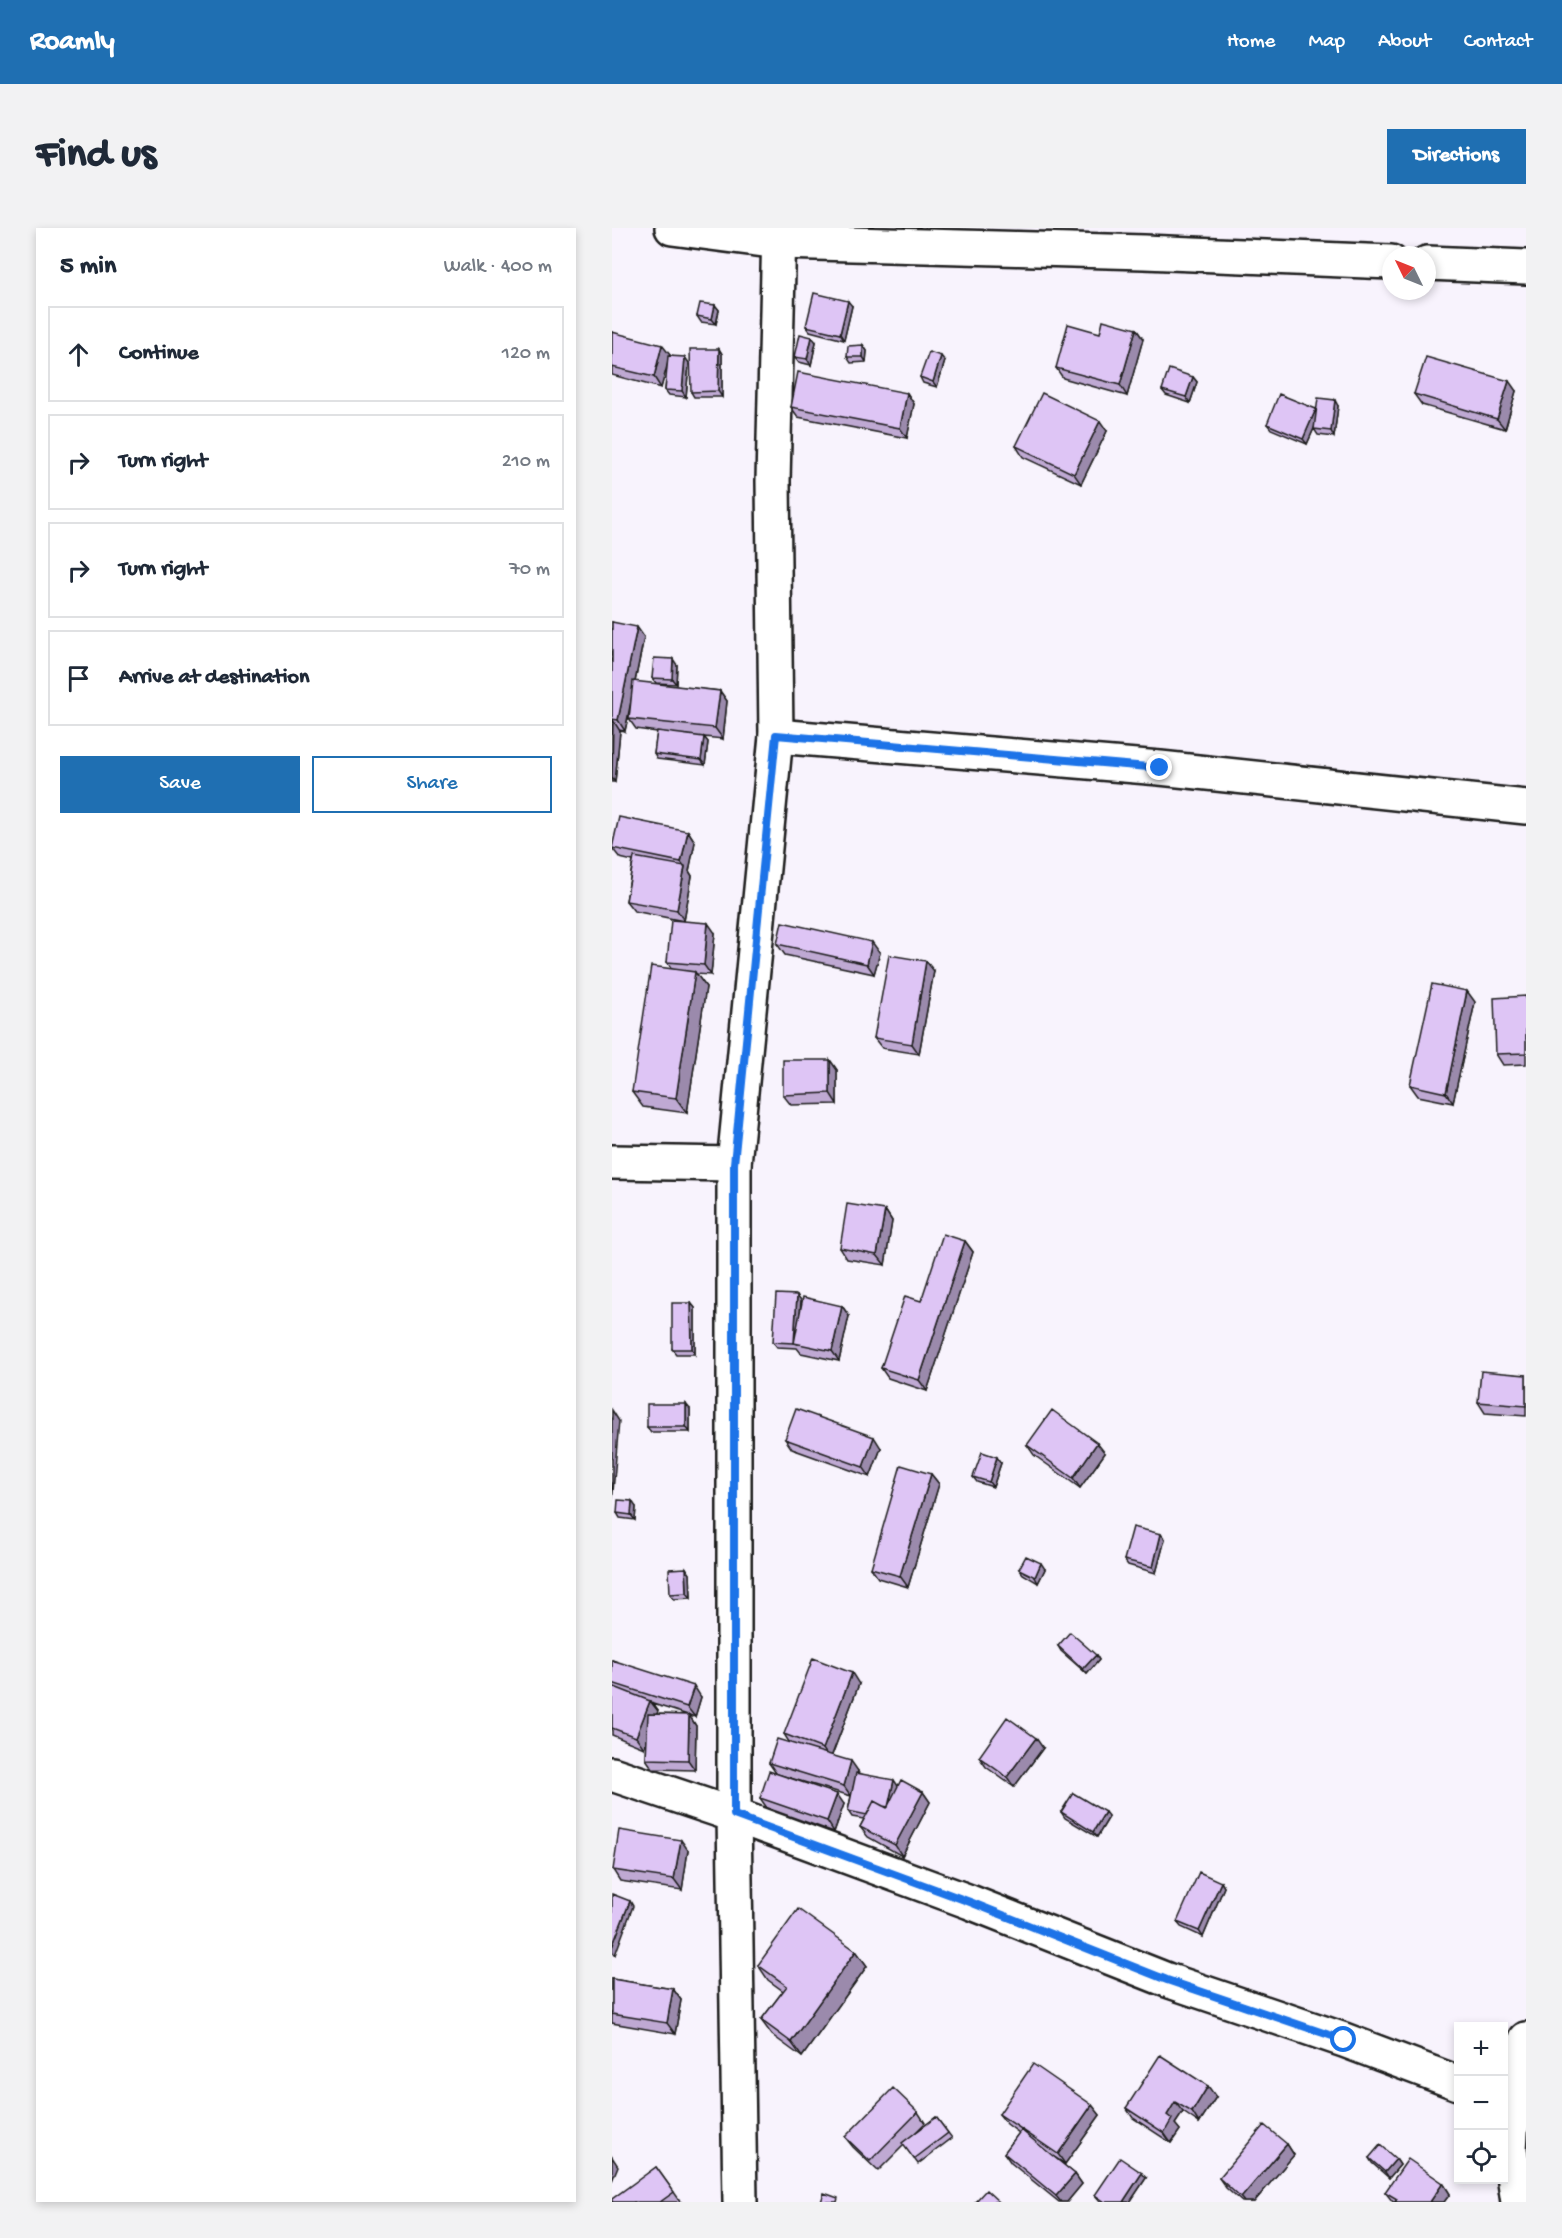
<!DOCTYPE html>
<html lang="en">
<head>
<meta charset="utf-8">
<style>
  body { margin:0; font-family:"Gochi Hand",sans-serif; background:#f2f2f3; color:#1f2937 }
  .controls { position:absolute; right:18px; bottom:18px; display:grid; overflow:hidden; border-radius:0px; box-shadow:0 3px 9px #0003 }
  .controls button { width:54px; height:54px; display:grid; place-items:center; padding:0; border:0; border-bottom:2px solid #e0e1e3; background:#fff; color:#1f2937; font:30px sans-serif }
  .compass { position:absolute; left:770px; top:18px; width:54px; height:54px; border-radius:50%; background:#fff; box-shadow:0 3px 9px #0003; rotate:313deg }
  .stop { position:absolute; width:18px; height:18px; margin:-14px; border:4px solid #1a73e8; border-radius:50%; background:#fff }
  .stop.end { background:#1a73e8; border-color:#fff; box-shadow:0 2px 6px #0008 }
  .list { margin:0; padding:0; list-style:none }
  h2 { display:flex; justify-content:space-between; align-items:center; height:78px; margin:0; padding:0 24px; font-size:26px }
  h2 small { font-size:20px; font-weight:400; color:#747a83 }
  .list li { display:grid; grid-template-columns:39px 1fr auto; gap:18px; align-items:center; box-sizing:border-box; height:96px; margin:0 12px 12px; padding:0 12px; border:2px solid #e0e1e3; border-radius:0px }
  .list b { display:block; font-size:22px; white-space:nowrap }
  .list em { font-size:20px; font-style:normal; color:#747a83 }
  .actions { display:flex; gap:12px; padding:18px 24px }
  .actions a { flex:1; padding:14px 0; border:2px solid #1f6fb2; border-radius:0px; text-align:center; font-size:21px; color:#1f6fb2 }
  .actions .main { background:#1f6fb2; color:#fff }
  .icon { flex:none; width:33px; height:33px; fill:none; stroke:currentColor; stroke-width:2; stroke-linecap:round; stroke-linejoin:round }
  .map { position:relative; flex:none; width:914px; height:1974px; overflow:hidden; border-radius:0px }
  header { display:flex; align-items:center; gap:36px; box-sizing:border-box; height:84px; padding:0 30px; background:#1f6fb2; color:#fff }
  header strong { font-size:28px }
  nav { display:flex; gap:33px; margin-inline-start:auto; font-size:21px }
  .intro { display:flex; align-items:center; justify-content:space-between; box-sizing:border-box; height:144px; padding:0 36px }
  h1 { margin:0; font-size:42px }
  .button { padding:15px 27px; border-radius:0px; background:#1f6fb2; color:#fff; font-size:21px; font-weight:700 }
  main { display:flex; gap:36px; padding:0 36px }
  aside { flex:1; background:#fff; border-radius:0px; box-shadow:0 3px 9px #0003 }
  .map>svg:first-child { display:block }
</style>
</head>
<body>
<header>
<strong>Roamly</strong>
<nav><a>Home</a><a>Map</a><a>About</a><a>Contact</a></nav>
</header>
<div class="intro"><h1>Find us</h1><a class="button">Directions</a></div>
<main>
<aside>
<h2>5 min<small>Walk · 400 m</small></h2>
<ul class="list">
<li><svg class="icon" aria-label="ahead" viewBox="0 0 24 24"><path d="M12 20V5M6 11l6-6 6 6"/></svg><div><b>Continue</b></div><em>120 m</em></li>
<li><svg class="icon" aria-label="right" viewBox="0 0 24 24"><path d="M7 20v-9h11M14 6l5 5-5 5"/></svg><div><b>Turn right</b></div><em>210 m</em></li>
<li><svg class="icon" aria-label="right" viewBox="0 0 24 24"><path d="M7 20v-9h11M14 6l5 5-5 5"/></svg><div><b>Turn right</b></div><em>70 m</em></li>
<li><svg class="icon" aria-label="arrive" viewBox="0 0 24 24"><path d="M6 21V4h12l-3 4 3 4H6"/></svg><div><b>Arrive at destination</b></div></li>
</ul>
<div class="actions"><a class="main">Save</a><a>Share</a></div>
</aside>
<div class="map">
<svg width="914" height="1974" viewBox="0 0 914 1974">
  <rect width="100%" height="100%" fill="#f8f3fd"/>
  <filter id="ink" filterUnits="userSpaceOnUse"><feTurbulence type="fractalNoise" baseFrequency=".0167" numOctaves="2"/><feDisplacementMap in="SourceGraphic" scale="12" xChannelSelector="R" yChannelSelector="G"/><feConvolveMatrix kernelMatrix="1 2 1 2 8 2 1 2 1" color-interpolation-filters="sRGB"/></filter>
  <g filter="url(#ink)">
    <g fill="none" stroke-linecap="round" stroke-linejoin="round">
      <defs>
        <path id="street" d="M60,0l107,14 365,10 247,10
          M815,35l99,4
          M164,508l384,32 366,39
          M0,934l122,2
          M0,1546l122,41 6,387
          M906,1974l-8,-53 3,-45 13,-65"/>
        <path id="secondary" d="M167,0l-6,253 3,255 -42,428v651l236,87 197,78 177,60 114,43
          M891,1872l23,8"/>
      </defs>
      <use href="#street" stroke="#1c1c1c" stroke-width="38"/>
      <use href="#secondary" stroke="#1c1c1c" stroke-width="38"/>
      <use href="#street" stroke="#fff" stroke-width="33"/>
      <use href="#secondary" stroke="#fff" stroke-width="33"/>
    </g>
    <path fill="#bfa9d3" stroke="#1c1c1c" stroke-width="1.5" fill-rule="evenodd" d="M103,77l4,5 -3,14 -15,-2 -4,-6z
      M240,78l-8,34 -34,-9 -4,-5z
      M524,101l7,10 -16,57 -64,-18 -7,-10 44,-35z
      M0,104l77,31 -3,34 -17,-2 -4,-5 3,-29 -7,27 -49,-13z
      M204,114l-5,23 -12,-3 -4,-5z
      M251,117l4,6 -1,11 -15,1 -4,-6z
      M107,121l3,5v43h-28l-3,-5z
      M333,133l-8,26 -14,-4 -3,-6z
      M581,149l4,5 -7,21 -24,-8 -4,-5z
      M904,163l-11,38 -83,-24 -8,-11z
      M295,165l7,11 -7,34 -109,-21 -7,-10z
      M726,178l-4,31 -16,-2 -4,-6 1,-3 -8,18 -36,-15 -4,-5z
      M495,203l-26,53 -58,-27 -7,-11z
      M0,394l32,15 -9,45 85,9 7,10 -4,38 -19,-2 4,5 -3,23 -48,-6 -3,-5 3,-22 -21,-3 -7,-10 1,-11 -5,23 -6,-1 1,1 -5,51h-3z
      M65,437l-1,19 -20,-1 -4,-5z
      M76,603l7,11 -6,29 3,5 -8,45 -50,-10 -8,-10 7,-40 -13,-3 -8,-10z
      M103,705l-4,42 -15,-1 10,13 -19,126 -44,-6 -11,-15 40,-123 -5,-7z
      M165,716l103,9 -6,21 -89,-19z
      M322,743l-15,83 -37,-6 -8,-10z
      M914,768v68l-23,1 -7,-11z
      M863,774l-22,101 -35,-7 -8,-11z
      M218,832l7,10v34l-46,1 -8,-10z
      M273,982l7,11 -7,44 -38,-6 -7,-11z
      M353,1013l8,11 -46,139 -39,-13 -7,-10z
      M189,1072l-1,12 42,-6 7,10 -10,45 -38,-8 -4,-5 -20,-1 -4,-5z
      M79,1075l4,5v46h-19l-4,-5z
      M914,1147v41l-41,-3 -7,-11z
      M78,1181v23h-39l-4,-5z
      M173,1211l96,9 -11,29 -78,-28z
      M415,1217l78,8 -25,35 -46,-33z
      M389,1235l-8,24 -16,-5 -4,-5z
      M319,1246l8,10 -31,103 -30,-9 -7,-10z
      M24,1279l-1,13 -15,-2 -3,-5z
      M553,1311l-9,34 -28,-8 -4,-5z
      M74,1340l4,6 1,24 -17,1 -4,-5z
      M407,1341h26l-7,14 -15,-9z
      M446,1418l38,9 3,5 -12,14 -26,-23z
      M0,1432l89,37 -6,20 -6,-2 7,11 -1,44 -42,-1 -7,-10 1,-20 -3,9 -32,-13zM41,1476l35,11 -31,-1 1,-3z
      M247,1456l-27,71 26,16v2l40,13 -1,2 26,4 7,10 -28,54 -34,-19 -8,-10 4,-8 -12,-2 -4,-6 4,-20 -1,5 -74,-22 67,30 -10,28 -67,-24 -7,-10 16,-25 -7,-10 20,-21 -5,-8z
      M431,1520l-29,39 -28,-20 -7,-10z
      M449,1584l48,5 -12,20 -32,-19z
      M76,1622l-6,40 -62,-9 -7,-11z
      M609,1654l3,5 -21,50 -22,-10 -4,-5z
      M244,1723l11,15 -65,91 -30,-22 -11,-15 22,-29 -15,-11 -10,-15z
      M0,1751l61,10 8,11 -6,34 -63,-11z
      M604,1869l-17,26 -16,-11 -8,12 5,6 -9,13 -38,-25 -7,-10z
      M480,1877l8,10 -35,49 -11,-7 21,17 7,10 -15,18h-8l-48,-39 -7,-10 15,-20 -12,-9 -8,-10z
      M306,1884l7,11 -11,11 22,-17 16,21 -34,26 -14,-19 -26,26 -25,-24 -8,-10z
      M675,1916l7,11 -40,47h-12l-16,-14 -7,-10z
      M757,1930l27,1 4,6 -11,13 -17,-15z
      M44,1939l25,35h-69z
      M534,1950l-16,24h-29l-6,-7z
      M831,1955l7,11 -6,8h-51l-8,-10z"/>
    <path fill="#9b8aac" stroke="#1c1c1c" stroke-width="1.5" d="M236,73l4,5 -8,34 -4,-6z
      M103,77l4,5 -3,14 -4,-5z
      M524,101l7,10 -16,57 -7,-11z
      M200,109l4,5 -5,23 -4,-6z
      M50,117l8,10 -9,33 -7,-11z
      M251,117l4,6 -1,11 -3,-5z
      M107,121l3,5v43l-4,-6z
      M329,128l4,5 -8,26 -4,-5z
      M73,129l4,6 -3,34 -4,-6z
      M581,149l4,5 -7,21 -4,-6z
      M897,153l7,10 -11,38 -8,-10z
      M295,165l7,11 -7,34 -7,-10z
      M723,172l3,6 -4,31 -3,-6z
      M704,181l4,6 -13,29 -4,-5z
      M488,193l7,10 -26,53 -7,-10z
      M25,399l7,10 -19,94 -7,-11z
      M61,431l4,6 -1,19 -4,-5z
      M108,463l7,10 -4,38 -8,-11z
      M1,492l7,11 -5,51 -3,-4z
      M92,509l4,5 -3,23 -4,-5z
      M76,603l7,11 -6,29 3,5 -8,45 -7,-11 8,-43 -4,-5z
      M96,695l7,10 -4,42 -7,-10z
      M260,714l8,11 -6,21 -7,-10z
      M314,733l8,10 -15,83 -7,-10z
      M83,744l11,15 -19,126 -11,-15z
      M855,763l8,11 -22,101 -7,-10z
      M218,832l7,10v34l-7,-11z
      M273,982l7,11 -7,44 -8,-10z
      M353,1013l8,11 -46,139 -8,-11z
      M185,1067l4,5 -3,44 -4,-1z
      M79,1075l4,5v46l-3,-5z
      M230,1078l7,10 -10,45 -7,-10z
      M74,1176l4,5v23l-4,-5z
      M0,1182l7,11 -7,83z
      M262,1209l7,11 -11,29 -7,-10z
      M485,1215l8,10 -25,35 -7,-10z
      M385,1229l4,6 -8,24 -4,-5z
      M319,1246l8,10 -31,103 -8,-11z
      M20,1273l4,6 -1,13 -4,-5z
      M549,1306l4,5 -9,34 -3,-6z
      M429,1335l4,6 -7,14 -3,-6z
      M74,1340l4,6 1,24 -4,-5z
      M484,1427l3,5 -12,14 -4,-5z
      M240,1445l7,11 -29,76 -7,-11z
      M82,1458l7,11 -6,20 -8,-10z
      M38,1473l8,10 -14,37 -8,-11z
      M77,1487l7,11 -1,44 -7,-10z
      M424,1510l7,10 -29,39 -7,-10z
      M239,1533l7,10 -7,25 -7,-10z
      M282,1552l4,6 -6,27 -4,-6z
      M311,1564l7,10 -28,54 -7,-11z
      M225,1566l7,10 -10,28 -7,-11z
      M493,1584l4,5 -12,20 -4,-5z
      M69,1612l7,10 -6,40 -8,-11z
      M609,1654l3,5 -21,50 -4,-6z
      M18,1673l3,5 -18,49 -3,-4v-4z
      M244,1723l11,15 -65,91 -11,-15z
      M61,1761l8,11 -6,34 -8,-11z
      M596,1858l8,11 -17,26 -7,-11z
      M563,1874l8,10 -8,12 5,6 -9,13 -7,-10 3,-18z
      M480,1877l8,10 -35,49 -7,-10z
      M675,1916l7,11 -40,47h-10l-3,-4z
      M0,1929l6,9 -6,15z
      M784,1931l4,6 -11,13 -4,-6z
      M530,1945l4,5 -16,24h-7z
      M463,1946l7,10 -15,18h-6l-5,-6z
      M831,1955l7,11 -6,8h-14z"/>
    <path fill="#dec5f5" stroke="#1c1c1c" stroke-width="1.5" d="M202,65l34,8 -8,33 -34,-8z
      M88,75l15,2 -3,14 -15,-3z
      M491,92l33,9 -16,56 -64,-17 12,-44 32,9z
      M0,104l50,13 -8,32 -42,-10z
      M188,106l12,3 -5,22 -12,-2z
      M251,117v12h-16l1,-11z
      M78,121h29l-1,42 -27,1z
      M317,124l12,4 -8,26 -13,-5z
      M56,128l17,1 -3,34 -17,-1z
      M814,129l83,24 -12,38 -83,-25z
      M557,141l24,8 -7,20 -24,-7z
      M186,144l109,21 -7,35 -109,-21z
      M430,165l58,28 -26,53 -58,-28z
      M667,166l37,15 -13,30 -36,-15z
      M706,170l17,2 -4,31 -17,-2z
      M0,394l25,5 -19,93 -6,-1z
      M42,430l19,1 -1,20 -20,-1z
      M21,453l87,10 -5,37 -86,-9z
      M45,503l47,6 -3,23 -47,-6z
      M7,589l69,14 -7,31 -69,-14z
      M22,629l51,9 -8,44 -51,-9z
      M59,692l37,3 -4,42 -37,-3z
      M170,694l90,20 -5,22 -90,-20z
      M277,727l37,6 -14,83 -38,-6z
      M39,738l44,6 -19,126 -44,-6z
      M820,756l35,7 -21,102 -36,-8z
      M914,768v57l-30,1 -2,-56z
      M171,832h47v33l-47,2z
      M235,976l38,6 -8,45 -37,-7z
      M331,1006l22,7 -46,139 -38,-12 24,-72 16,5z
      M164,1066l21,1 -3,48 -21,-1z
      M191,1069l39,9 -10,45 -38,-8z
      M60,1075h19l1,46h-20z
      M869,1143l45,4v31l-48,-4z
      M35,1176h39v23h-39z
      M184,1181l78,28 -11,30 -78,-28z
      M440,1182l45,33 -24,35 -46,-33z
      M370,1224l15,5 -8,25 -16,-5z
      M289,1237l30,9 -31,102 -29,-8z
      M6,1272l14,1 -1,14 -14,-2z
      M521,1299l28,7 -8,33 -29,-7z
      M414,1328l15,7 -6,14 -16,-8z
      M74,1340l1,25 -17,1 -1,-25z
      M458,1404l26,23 -13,14 -25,-23z
      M201,1430l39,15 -29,76 -39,-15z
      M0,1432l82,26 -7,21 -75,-24z
      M0,1458l38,15 -14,36 -24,-9z
      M36,1486l41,1 -1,45 -42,-1z
      M395,1489l29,21 -29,39 -28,-20z
      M165,1511l74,22 -7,25 -75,-23z
      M157,1543l68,23 -10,27 -67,-23z
      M244,1545l38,7 -6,27 -5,-1 -9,-5 -7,14 -19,-4z
      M289,1552l22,12 -28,53 -35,-18 14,-26 13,7z
      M461,1565l32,19 -12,20 -32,-20z
      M7,1602l62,10 -7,39 -61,-9z
      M587,1644l22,10 -22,49 -22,-9z
      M0,1666l18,7 -18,46z
      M186,1681l58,42 -65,91 -30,-22 26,-34 -29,-21z
      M0,1751l61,10 -6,34 -55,-9z
      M548,1827l48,31 -16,26 -17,-10 -8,13 5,4 -8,14 -38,-25z
      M421,1836l59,41 -34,49 -59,-40z
      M281,1860l25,24 -48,49 -25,-24z
      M324,1889l12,16 -34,26 -12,-16z
      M652,1897l23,19 -46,54 -22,-20z
      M409,1902l54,44 -19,22 -52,-43z
      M768,1917l16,14 -11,13 -16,-14z
      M508,1930l22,15 -19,29h-18l-10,-7z
      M796,1931l35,24 -13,19h-35l2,-3 -12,-7z
      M44,1939l18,25 -14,10h-48v-3z
      M374,1962l13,12h-24z
      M212,1965l14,5 -1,4h-16z"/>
  </g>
  <g fill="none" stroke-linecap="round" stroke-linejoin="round" filter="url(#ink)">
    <path stroke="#1a73e8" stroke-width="8" d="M548,540l-384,-33 -42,429v651l236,87 197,78 177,60"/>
  </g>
</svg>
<div class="controls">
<button>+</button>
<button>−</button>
<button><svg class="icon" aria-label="locate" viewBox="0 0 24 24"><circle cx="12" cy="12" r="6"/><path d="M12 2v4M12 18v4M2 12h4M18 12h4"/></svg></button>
</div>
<svg class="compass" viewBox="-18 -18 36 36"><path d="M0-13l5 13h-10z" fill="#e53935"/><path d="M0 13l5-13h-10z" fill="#747a83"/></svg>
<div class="stop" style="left:732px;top:1812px"></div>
<div class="stop end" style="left:548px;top:540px"></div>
</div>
</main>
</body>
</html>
